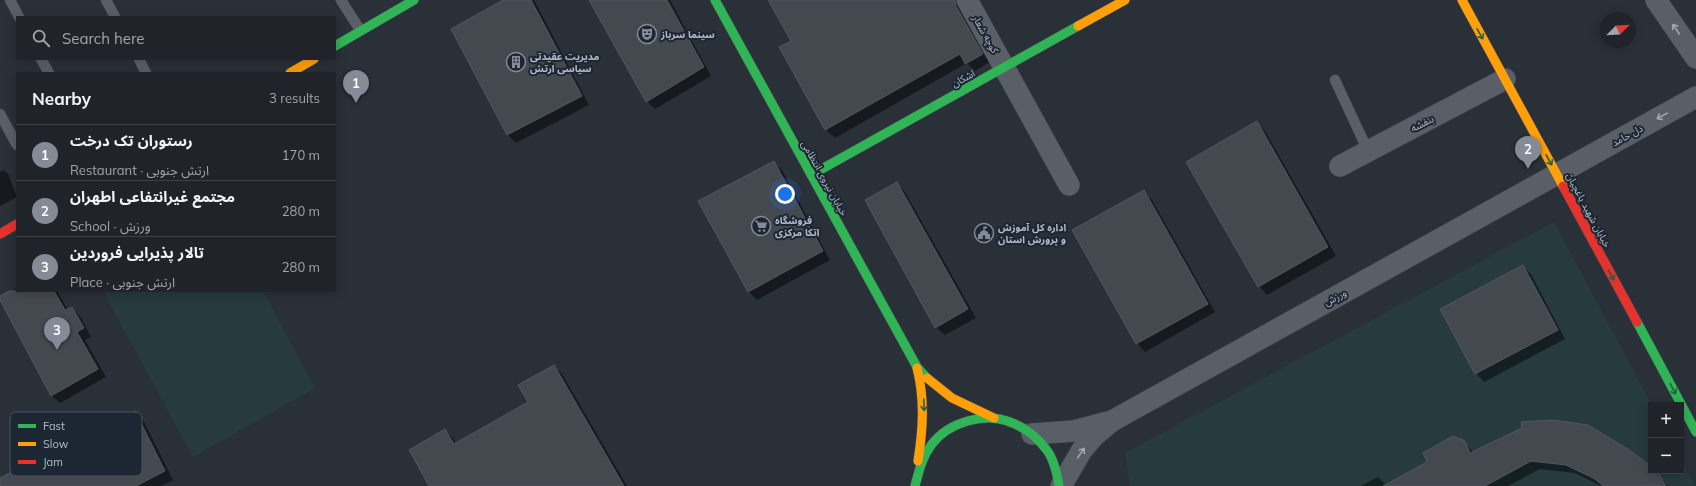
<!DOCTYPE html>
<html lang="en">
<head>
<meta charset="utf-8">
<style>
  body { margin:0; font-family:Mulish,"Noto Sans Arabic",sans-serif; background:#282c32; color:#f1f3f6 }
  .controls { position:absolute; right:12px; bottom:12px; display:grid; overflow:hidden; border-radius:0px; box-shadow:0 2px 10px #0003 }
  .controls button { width:36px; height:36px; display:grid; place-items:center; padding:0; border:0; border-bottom:1px solid #3d4147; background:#20242a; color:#f1f3f6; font:20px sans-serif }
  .compass { position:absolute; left:1600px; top:12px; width:36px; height:36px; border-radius:50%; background:#20242a; box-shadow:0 2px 10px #0003; rotate:66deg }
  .you { position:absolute; left:785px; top:194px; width:14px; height:14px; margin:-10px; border:3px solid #fff; border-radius:50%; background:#1a73e8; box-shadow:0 0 0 6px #1a73e833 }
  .badge { display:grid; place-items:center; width:26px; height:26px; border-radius:50%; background:#848b96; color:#fff; font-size:13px; font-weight:700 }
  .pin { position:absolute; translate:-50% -33px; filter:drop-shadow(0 1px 2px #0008) }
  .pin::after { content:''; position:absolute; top:21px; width:14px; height:12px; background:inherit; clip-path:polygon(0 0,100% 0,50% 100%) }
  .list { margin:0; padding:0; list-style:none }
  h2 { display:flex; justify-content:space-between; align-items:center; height:52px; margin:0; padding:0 16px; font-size:17px }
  h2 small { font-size:13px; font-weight:400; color:#a2a4a8 }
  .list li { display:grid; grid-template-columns:26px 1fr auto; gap:12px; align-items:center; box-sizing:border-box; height:56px; padding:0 16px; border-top:1px solid #3d4147 }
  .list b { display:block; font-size:15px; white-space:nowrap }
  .list p { margin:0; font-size:13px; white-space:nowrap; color:#a2a4a8 }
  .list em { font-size:13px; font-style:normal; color:#a2a4a8 }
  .icon { flex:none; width:22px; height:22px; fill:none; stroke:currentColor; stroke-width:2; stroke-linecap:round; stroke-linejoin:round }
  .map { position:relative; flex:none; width:1696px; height:486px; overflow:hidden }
  .search { position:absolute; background:#20242a; box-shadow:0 2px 10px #0003; left:16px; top:16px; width:320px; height:44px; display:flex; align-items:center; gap:10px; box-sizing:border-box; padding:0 14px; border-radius:0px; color:#a2a4a8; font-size:15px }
  .panel { position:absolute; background:#20242a; box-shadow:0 2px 10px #0003; left:16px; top:72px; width:320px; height:220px; border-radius:0px }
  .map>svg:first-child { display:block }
</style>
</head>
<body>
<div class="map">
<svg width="1696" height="486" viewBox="0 0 1696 486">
  <rect width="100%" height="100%" fill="#2a3038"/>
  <path fill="#273a3e" d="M1554,222l98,183 -1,66h30v-11l14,26h-565l-5,-33z
    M103,291h160l52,97 -122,69z"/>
  <path fill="#0007" d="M505,0h29l55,105 -73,38 -8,-8 -56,-106z
    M590,0h80l41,76 -56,33 -8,-8z
    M769,0h189l32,62 -15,9 -8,-8 -132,75 -9,-8 -46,-82 12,-7z
    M1257,123l8,8 71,125 -69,39 -8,-9 -71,-124z
    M773,162l9,8 48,90 -73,40 -9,-9z
    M4,170l4,4 9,23 -17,9v-34z
    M897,183l8,9 71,126 -31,17 -9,-8z
    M1144,192l8,8 63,112 -70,40 -8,-9z
    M1523,266l8,8 34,65 -81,43 -8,-9z
    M17,288v3h40l11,19 4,-2 8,8 11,21 -6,3 21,37 -46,26 -9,-8 -51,-97z
    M554,366l8,8 65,112h-197l15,-56 8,8 3,6 73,-41z
    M135,412l8,8 30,60 -12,6h-161v-7z
    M1464,442l10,11 177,14v4h5l12,15h-67l-26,-13 -35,-4 -32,17h-147l17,-9 8,8z"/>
  <path fill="#444950" stroke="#52575f" d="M503,0h28l51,96 -75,39 -56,-106z
    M589,0h78l37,67 -58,35z
    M768,0h187l1,6 27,48 -18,10 -5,-10 -135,76 -46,-83 12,-6z
    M1257,121l71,126 -70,40 -72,-125z
    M774,161l49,90 -75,41 -50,-91z
    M897,182l71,127 -33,19 -70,-128z
    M1144,190l64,114 -72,40 -64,-114z
    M1523,265l35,65 -83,44 -35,-65z
    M9,291h45l11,19 7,-3 12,21 -7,4 21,37 -47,27 -51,-96v-4z
    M554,365l70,121h-195l-20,-36 36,-21 9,15 74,-42 -10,-17z
    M135,411l30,60 -29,15h-136v-8z
    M1553,420l35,5 38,23 25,18v5h6l9,15h-63l-8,-7 -29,-14 -35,-4 -46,25h-102l44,-24 -4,-9 30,-17 12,5 5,12 52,-25 -1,-6z"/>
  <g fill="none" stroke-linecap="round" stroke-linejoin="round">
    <defs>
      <path id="lane" d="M10,0l9,17
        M106,0l9,17
        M341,0l19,30
        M41,59l8,14
        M139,59l7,14
        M1335,80l33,71
        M0,114l17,31"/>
      <path id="street" d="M967,0l102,185
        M1656,0l40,58
        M1340,166l165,-87
        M1032,434l42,-3 34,-9
        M1061,486l21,-36 12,-14 18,-15 584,-324"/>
      <path id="fast" d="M715,0l202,367 10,11
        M335,46l79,-46
        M811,175l267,-149
        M1637,322l59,110
        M915,486c4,-15 7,-29 17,-42 17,-22 52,-32 78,-22 14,5 27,15 36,27 8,10 11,24 13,37"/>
      <path id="slow" d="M1462,0l101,186
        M1078,26l47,-26
        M290,73l24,-14
        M917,368c8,32 6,61 1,93
        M927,378l25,20 42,20"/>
      <path id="jam" d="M1563,186l74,136
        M0,234l17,-10"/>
    </defs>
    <use href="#lane" stroke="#484c53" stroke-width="11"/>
    <use href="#street" stroke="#484c53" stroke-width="22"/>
    <use href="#fast" stroke="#484c53" stroke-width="10"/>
    <use href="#slow" stroke="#484c53" stroke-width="10"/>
    <use href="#jam" stroke="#484c53" stroke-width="10"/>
    <use href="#lane" stroke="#5a5e66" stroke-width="10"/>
    <use href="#street" stroke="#5a5e66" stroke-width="21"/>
    <use href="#fast" stroke="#30b455" stroke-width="9"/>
    <use href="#slow" stroke="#ff9f0a" stroke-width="9"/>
    <use href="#jam" stroke="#e5322d" stroke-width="9"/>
  </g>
  <defs><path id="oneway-shaft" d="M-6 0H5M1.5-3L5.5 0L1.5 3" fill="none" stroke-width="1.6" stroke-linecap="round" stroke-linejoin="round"/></defs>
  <g stroke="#a2a9b5">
    <use href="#oneway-shaft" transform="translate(1676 29) rotate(-124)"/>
    <use href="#oneway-shaft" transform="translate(1662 116) rotate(151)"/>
    <use href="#oneway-shaft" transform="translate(1081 453) rotate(-55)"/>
  </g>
  <g stroke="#255f41">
    <use href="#oneway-shaft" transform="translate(1480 34) rotate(61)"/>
    <use href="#oneway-shaft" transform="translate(1549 160) rotate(61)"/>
    <use href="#oneway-shaft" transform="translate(1611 275) rotate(62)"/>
    <use href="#oneway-shaft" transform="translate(1673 389) rotate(62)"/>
    <use href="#oneway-shaft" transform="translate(924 405) rotate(88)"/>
  </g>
  <defs>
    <symbol id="theatre-ring" viewBox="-11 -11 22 22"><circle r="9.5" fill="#1d2633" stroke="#848b96" stroke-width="1.5"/><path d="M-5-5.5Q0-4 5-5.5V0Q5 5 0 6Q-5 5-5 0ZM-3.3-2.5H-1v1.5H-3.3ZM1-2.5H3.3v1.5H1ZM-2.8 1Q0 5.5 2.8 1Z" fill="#848b96"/></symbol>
    <symbol id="building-ring" viewBox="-11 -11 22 22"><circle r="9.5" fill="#1d2633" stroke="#848b96" stroke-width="1.5"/><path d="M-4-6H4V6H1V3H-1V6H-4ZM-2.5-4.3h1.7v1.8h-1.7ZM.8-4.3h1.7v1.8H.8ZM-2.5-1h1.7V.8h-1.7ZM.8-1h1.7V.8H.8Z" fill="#848b96"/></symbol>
    <symbol id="supermarket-ring" viewBox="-11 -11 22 22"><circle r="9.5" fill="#1d2633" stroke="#848b96" stroke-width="1.5"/><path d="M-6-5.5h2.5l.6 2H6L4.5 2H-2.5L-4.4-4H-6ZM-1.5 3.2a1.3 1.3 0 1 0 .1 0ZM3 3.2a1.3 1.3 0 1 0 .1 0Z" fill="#848b96"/></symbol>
    <symbol id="civic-ring" viewBox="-11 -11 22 22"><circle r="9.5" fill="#1d2633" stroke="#848b96" stroke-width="1.5"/><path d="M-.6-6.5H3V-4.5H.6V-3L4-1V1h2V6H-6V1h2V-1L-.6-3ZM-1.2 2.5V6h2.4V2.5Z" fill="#848b96"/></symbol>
  </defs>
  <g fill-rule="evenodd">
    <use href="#theatre-ring" x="636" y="23" width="22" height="22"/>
    <use href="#building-ring" x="505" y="51" width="22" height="22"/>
    <use href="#supermarket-ring" x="750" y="215" width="22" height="22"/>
    <use href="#civic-ring" x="973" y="222" width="22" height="22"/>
  </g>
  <g text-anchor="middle" stroke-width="4" stroke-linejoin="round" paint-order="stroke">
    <g font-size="10" font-weight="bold" fill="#b4bcc9" stroke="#1d2633" text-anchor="start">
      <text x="661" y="38">سینما سرباز</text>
      <text x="530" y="60">مدیریت عقیدتی<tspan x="530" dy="12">سیاسی ارتش</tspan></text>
      <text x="775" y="224">فروشگاه<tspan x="775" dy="12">اتکا مرکزی</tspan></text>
      <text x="998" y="231">اداره کل آموزش<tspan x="998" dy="12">و پرورش استان</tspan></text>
    </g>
    <g font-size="10" fill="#b4bcc9" stroke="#1d2633">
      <text transform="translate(986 34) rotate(61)" y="4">کوچه شعار</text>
      <text transform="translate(963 78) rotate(-29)" y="4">اشکان</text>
      <text transform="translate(1422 123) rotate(-27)" y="4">بنفشه</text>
      <text transform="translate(1627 135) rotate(-29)" y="4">دل حامد</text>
      <text transform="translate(825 178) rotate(61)" y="4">خیابان نیروی انتظامی</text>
      <text transform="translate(1589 210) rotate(62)" y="4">خیابان شهید یاغچیان</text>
      <text transform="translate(1335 297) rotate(-29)" y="4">ورزش</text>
    </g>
  </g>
  <rect x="10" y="412" width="132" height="64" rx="6" fill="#1d2633" stroke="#4a5360" stroke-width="1"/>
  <rect x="18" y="424" width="18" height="4" fill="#30b455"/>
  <rect x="18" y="442" width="18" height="4" fill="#ff9f0a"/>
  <rect x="18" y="460" width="18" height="4" fill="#e5322d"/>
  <g font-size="11" fill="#b4bcc9">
    <text x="43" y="430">Fast</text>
    <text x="43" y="448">Slow</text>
    <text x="43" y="466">Jam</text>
  </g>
</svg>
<div class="controls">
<button>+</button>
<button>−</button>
</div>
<svg class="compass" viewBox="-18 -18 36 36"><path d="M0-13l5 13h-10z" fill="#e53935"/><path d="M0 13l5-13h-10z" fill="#a2a4a8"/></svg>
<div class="you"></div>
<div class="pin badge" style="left:356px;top:103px">1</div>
<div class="pin badge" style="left:1528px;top:169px">2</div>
<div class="pin badge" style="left:57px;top:350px">3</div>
<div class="search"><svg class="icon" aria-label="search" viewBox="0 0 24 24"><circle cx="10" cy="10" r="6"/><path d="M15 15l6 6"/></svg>Search here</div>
<section class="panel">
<h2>Nearby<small>3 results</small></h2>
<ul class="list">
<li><span class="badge">1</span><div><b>رستوران تک درخت</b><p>Restaurant · ارتش جنوبی</p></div><em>170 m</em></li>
<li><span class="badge">2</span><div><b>مجتمع غیرانتفاعی اطهران</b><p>School · ورزش</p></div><em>280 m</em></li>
<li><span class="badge">3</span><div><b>تالار پذیرایی فروردین</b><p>Place · ارتش جنوبی</p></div><em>280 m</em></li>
</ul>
</section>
</div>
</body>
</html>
